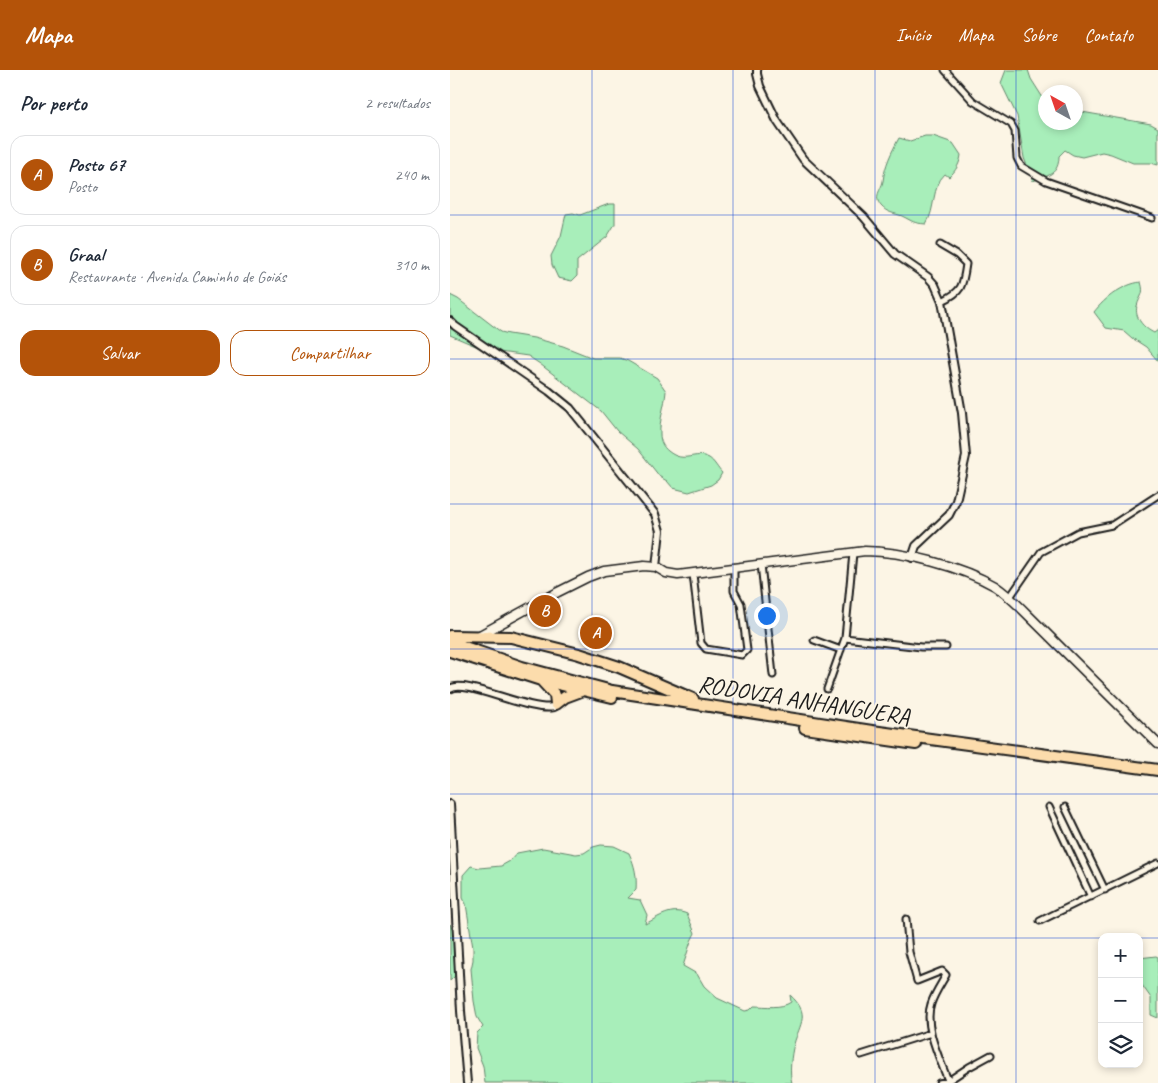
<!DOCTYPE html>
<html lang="pt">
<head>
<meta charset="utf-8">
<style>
  body { margin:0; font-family:Caveat,sans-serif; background:#f2f2f3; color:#1f2937 }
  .controls { position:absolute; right:15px; bottom:15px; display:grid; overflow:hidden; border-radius:10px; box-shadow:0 2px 8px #0003 }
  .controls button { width:45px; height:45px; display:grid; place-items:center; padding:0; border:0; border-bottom:1px solid #e0e1e3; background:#fff; color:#1f2937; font:25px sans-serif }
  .compass { position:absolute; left:588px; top:15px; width:45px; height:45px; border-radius:50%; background:#fff; box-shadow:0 2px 8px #0003; rotate:320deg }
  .you { position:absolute; left:316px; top:545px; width:18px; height:18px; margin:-12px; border:4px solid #fff; border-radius:50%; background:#1a73e8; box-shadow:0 0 0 8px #1a73e833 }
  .badge { display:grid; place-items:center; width:32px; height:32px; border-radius:50%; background:#b45309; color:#fff; font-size:16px; font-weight:700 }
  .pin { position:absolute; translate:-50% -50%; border:2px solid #fff; box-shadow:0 1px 5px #0006 }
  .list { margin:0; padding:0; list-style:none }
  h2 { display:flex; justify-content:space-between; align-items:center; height:65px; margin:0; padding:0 20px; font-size:21px }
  h2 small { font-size:16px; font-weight:400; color:#747a83 }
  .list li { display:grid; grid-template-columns:32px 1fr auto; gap:15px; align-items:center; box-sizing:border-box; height:80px; margin:0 10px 10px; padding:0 10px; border:1px solid #e0e1e3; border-radius:15px }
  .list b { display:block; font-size:19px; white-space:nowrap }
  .list p { margin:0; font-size:16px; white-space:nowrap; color:#747a83 }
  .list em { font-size:16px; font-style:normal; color:#747a83 }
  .actions { display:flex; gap:10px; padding:15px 20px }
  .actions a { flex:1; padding:11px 0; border:1px solid #b45309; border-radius:15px; text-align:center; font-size:18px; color:#b45309 }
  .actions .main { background:#b45309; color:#fff }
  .icon { flex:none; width:28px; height:28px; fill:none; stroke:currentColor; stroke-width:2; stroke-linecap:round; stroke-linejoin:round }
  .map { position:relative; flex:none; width:708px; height:1013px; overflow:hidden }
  header { display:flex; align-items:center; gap:30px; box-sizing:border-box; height:70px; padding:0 25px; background:#b45309; color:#fff }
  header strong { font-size:24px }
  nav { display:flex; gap:28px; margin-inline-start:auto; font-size:18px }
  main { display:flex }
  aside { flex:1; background:#fff }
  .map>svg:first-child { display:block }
</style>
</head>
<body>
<header>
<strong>Mapa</strong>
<nav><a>Início</a><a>Mapa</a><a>Sobre</a><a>Contato</a></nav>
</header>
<main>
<aside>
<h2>Por perto<small>2 resultados</small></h2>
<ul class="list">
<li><span class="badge">A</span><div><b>Posto 67</b><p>Posto</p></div><em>240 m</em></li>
<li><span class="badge">B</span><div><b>Graal</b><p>Restaurante · Avenida Caminho de Goiás</p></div><em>310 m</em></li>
</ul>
<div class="actions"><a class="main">Salvar</a><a>Compartilhar</a></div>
</aside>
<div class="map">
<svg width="708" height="1013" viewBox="0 0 708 1013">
  <rect width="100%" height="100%" fill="#fcf5e5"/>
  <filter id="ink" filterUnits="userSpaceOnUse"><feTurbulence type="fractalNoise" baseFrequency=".02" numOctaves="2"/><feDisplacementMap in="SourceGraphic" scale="10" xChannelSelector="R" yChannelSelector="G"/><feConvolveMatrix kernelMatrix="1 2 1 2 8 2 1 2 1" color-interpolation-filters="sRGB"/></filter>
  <g filter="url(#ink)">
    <path fill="#a8eeba" stroke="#62856b" d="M556,0h22l3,9 14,22 1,21h30v-11l75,13 7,4v37l-7,-2h-18l-22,-9 -9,-2 -20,5 -9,-2 -8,-5 -6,6c0,18 -11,20 -26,25l-9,-23 -7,-42 -16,-33z
      M475,66h8l20,7 8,12c-1,8 -5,16 -12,22l-4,-3c-14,13 -9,35 -19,50 -13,-1 -12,-2 -24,-8 -8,-3 -15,-3 -21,-10 -8,-10 0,-15 2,-25 2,-16 8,-28 16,-43l11,3z
      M159,134h6v20l-8,13 -30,24v15l-5,5 -14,-3 -6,-13 -1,-9 10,-20 5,-22 7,-1 7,2z
      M691,212c4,13 -1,13 -4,24 -3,12 7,22 17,27l4,-3v31l-12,-14 -14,-9 -8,-7 -18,-3 -12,-16c11,-14 29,-28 47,-30z
      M0,225l8,4 43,33 8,2 25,4 29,8 30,12h27l8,3 29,17 9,13c-1,14 -7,29 -6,43 0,7 3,13 8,17 17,14 26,-1 41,7 5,3 9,11 13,15l-4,7 -7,5 -22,7 -16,-4 -6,-7 -7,-4 -22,-28 -21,-18 -16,-20 -61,-47 -12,-8 -43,-6 -35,-15z
      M151,775l13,1 15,7c6,13 8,23 7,37l-8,8 12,2 7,15 -2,9c14,-7 26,-17 42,-10l8,19 -4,8 -8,25 14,8 7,12 13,12 28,13 5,-1 4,-4c12,0 27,3 37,-4l-1,-7c21,19 10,28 4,49 -3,11 -5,29 -2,39h-307l-2,-17 -7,-18 1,-15 6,-6 -6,-10 -3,-16 -3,-32 2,-9v-12l-7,-44 -3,-6v-23l8,-9 8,2 22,-2 9,-5 7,-8 26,-5 33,6 8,-1 9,-6z
      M0,854l7,17v33l-7,7z
      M706,886l2,1v61l-7,-3v-17l-12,-17v-23z"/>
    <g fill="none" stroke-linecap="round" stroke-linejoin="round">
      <defs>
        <path id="minor" d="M495,0l28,31 38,23 4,7 2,27 4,8 25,15 106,37
          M490,175l17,10 9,9c-3,22 -4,28 -24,37
          M311,494l12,111
          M243,504l8,69 5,6 36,6 5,-5 -6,-46 -7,-13v-22
          M560,527l31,-45 37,-20 34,-7 46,-30
          M395,568l76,9h25
          M364,570l27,10
          M377,619l18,-51 8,-85
          M599,737l42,90
          M615,737l40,83
          M456,849l3,33 8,29 25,-10 4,4c-5,9 -12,19 -15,29 -8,23 10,57 18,79
          M590,851l118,-58
          M411,985l70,-22
          M498,1011l21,-14 22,-12
          M489,1013l9,-2"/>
        <path id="tertiary" d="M307,0v4l3,12 17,35 26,38 60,57 32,38 33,23 7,8 7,16 20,112 4,43 -10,45 -7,14 -33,31 -4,12
          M0,251l5,5 94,65 21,17 85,106 5,17 -4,36
          M0,619c15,-11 78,23 104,18l2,-3
          M0,734l11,207 6,72"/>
        <path id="secondary" d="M28,566l80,-44 30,-15 16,-6 40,-5 12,1 10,6 12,2 187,-24c38,0 97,16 130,35 12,8 22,18 32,28l131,130"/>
        <path id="motorway" d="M0,566l61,1 68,17 40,13 74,32
          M0,572l72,25 90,24 260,40 286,39
          M0,581l91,29 71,17
          M92,611l13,14 1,9
          M106,634l9,-7 16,-6
          M355,658l111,16"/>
      </defs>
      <use href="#minor" stroke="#1c1c1c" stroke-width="9"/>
      <use href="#tertiary" stroke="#1c1c1c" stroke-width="10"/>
      <use href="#secondary" stroke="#1c1c1c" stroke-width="11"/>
      <use href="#motorway" stroke="#1c1c1c" stroke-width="14"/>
      <use href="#minor" stroke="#fcf5e5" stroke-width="5"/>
      <use href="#tertiary" stroke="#fcf5e5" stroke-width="6"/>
      <use href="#secondary" stroke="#fcf5e5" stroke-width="8"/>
      <use href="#motorway" stroke="#fcdcac" stroke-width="10"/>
    </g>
  </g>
  <path fill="none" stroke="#1d4ed8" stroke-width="1" stroke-opacity="0.55" d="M142,0v1013M283,0v1013M425,0v1013M566,0v1013M0,145h708M0,289h708M0,434h708M0,579h708M0,724h708M0,868h652M689,868h19"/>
  <g text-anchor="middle" stroke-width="4" stroke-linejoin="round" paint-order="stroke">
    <g font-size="24" fill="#1c1c1c" stroke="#fcf5e5">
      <text transform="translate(354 630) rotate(9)" y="8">RODOVIA ANHANGUERA</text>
    </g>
  </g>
</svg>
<div class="controls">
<button>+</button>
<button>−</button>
<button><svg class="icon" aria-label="layers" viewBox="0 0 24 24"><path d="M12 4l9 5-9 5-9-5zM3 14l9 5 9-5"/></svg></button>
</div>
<svg class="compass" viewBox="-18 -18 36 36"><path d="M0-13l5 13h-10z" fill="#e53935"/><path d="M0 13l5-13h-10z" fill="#747a83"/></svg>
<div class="you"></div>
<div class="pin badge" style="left:146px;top:563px">A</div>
<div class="pin badge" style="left:95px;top:541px">B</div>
</div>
</main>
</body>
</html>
